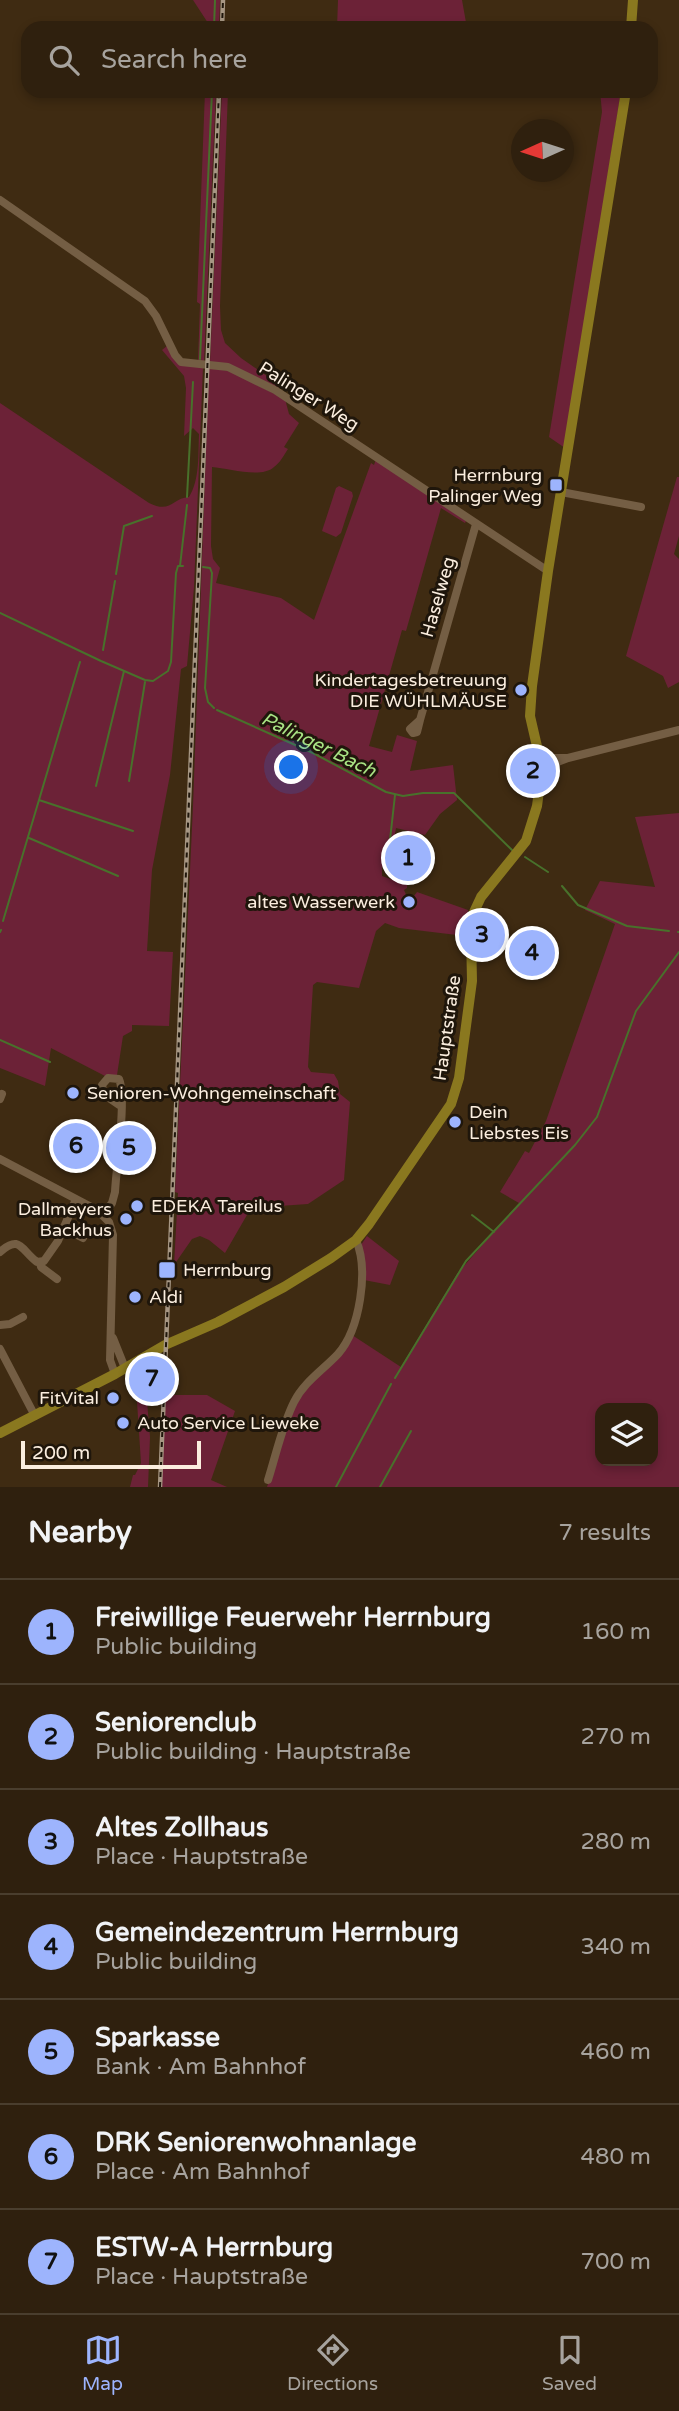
<!DOCTYPE html>
<html lang="en">
<head>
<meta charset="utf-8">
<style>
  body { margin:0; font-family:"Varela Round",sans-serif; background:#372817; color:#f1f3f6 }
  .controls { position:absolute; right:21px; bottom:21px; display:grid; overflow:hidden; border-radius:14px; box-shadow:0 4px 10px #0003 }
  .controls button { width:63px; height:63px; display:grid; place-items:center; padding:0; border:0; border-bottom:2px solid #4a3e2e; background:#2f200e; color:#f1f3f6; font:35px sans-serif }
  .compass { position:absolute; left:511px; top:119px; width:63px; height:63px; border-radius:50%; background:#2f200e; box-shadow:0 4px 10px #0003; rotate:267deg }
  .scale { position:absolute; left:21px; bottom:18px; width:180px; box-sizing:border-box; padding-left:7px; border:4px solid #fbeedf; border-top:0; font-size:19px; line-height:24px; white-space:nowrap; color:#fbeedf; -webkit-text-stroke:5px #1f160b; paint-order:stroke }
  .you { position:absolute; left:292px; top:768px; width:24px; height:24px; margin:-18px; border:5px solid #fff; border-radius:50%; background:#1a73e8; box-shadow:0 0 0 10px #1a73e833 }
  .badge { display:grid; place-items:center; width:46px; height:46px; border-radius:50%; background:#9db4fd; color:#111; font-size:23px; font-weight:700 }
  .pin { position:absolute; translate:-50% -50%; border:4px solid #fff; box-shadow:0 2px 7px #0006 }
  .list { margin:0; padding:0; list-style:none }
  h2 { display:flex; justify-content:space-between; align-items:center; height:91px; margin:0; padding:0 28px; font-size:30px }
  h2 small { font-size:23px; font-weight:400; color:#a7a39e }
  .list li { display:grid; grid-template-columns:46px 1fr auto; gap:21px; align-items:center; box-sizing:border-box; height:105px; padding:0 28px; border-top:2px solid #4a3e2e }
  .list b { display:block; font-size:26px; white-space:nowrap }
  .list p { margin:0; font-size:23px; white-space:nowrap; color:#a7a39e }
  .list em { font-size:23px; font-style:normal; color:#a7a39e }
  .icon { flex:none; width:38px; height:38px; fill:none; stroke:currentColor; stroke-width:2; stroke-linecap:round; stroke-linejoin:round }
  .map { position:relative; flex:none; width:679px; height:1487px; overflow:hidden }
  .search { position:absolute; background:#2f200e; box-shadow:0 4px 10px #0003; left:21px; right:21px; top:21px; height:77px; display:flex; align-items:center; gap:18px; box-sizing:border-box; padding:0 24px; border-radius:21px; color:#a7a39e; font-size:26px }
  .sheet { height:826px; background:#2f200e }
  nav { display:flex; justify-content:space-around; align-items:center; box-sizing:border-box; height:98px; border-top:2px solid #4a3e2e; background:#2f200e; font-size:19px; color:#a7a39e }
  nav a { display:grid; justify-items:center; gap:4px }
  nav .on { color:#9db4fd }
  .map>svg:first-child { display:block }
</style>
</head>
<body>
<div class="map">
<svg width="679" height="1487" viewBox="0 0 679 1487">
  <rect width="100%" height="100%" fill="#3f2b12"/>
  <path fill="#6c2237" fill-rule="evenodd" d="M193,0h27l-1,28h-11v-5z
    M338,0h124l5,28h-130z
    M205,91h11l-12,271h-6l2,-58 -3,-2z
    M222,91h6l-8,215 1,24 4,13 16,15 33,23 5,7 -69,-26z
    M600,91h21l-56,357 -16,-11 53,-325z
    M167,346l13,18 23,3 -9,220 -7,79 -6,3 -11,106 -18,95 -5,81 26,1 -4,74 -37,-1v6l-9,5 -6,39 -12,1 -54,-28 -6,38 -45,-18v-665l149,100c22,11 23,-5 40,-6 11,-18 9,-43 10,-63l-6,-6 -9,8 2,-48 -2,-12 -22,-26z
    M209,368l20,3 56,28 4,15 10,9 -15,24 4,2c-4,6 -8,14 -14,18 -13,12 -46,1 -62,0l-1,79 2,13 7,9 -4,15 65,15 33,22 57,-157 3,2 2,-6 90,62 -1,2 -24,-15 -35,123 -4,-1 -33,116 23,6 5,-17 20,6 -7,30 43,-6 4,35 -17,14 -15,21 -29,-7 -7,39h-7v9l25,9v3l-3,2 4,9 -3,7 6,1v-7l6,-8 51,18 -3,26 -66,-8 -14,-5 -9,8 -17,57 -42,-6 -4,3 -5,82 3,5 23,2 4,7 2,13 10,8 -6,78 -36,24 -57,4 -26,45 -16,-13 -9,-4 -8,3 -18,26 4,-72 -3,-1 18,-386z
    M677,477h2v59l-5,18 5,5v123l-11,6 -5,-12 -37,-20z
    M339,486l13,6 1,4 -12,37 -5,4 -14,-6 14,-43z
    M679,813v674h-412l28,-84 57,-68 49,32 56,-93 62,-71 -19,-11 25,-41 4,2 17,-32 69,-197 -30,-14 15,-29 55,6 -20,-70zM600,1408h53v53h-53z
    M367,1236l32,25 -9,24 -26,-5 -3,-35z
    M144,1365l6,72 -2,50h-18l3,-12h2l6,-12 -6,-92z
    M163,1395h44l28,16 -24,69 16,7h-67z"/>
  <g fill="none" stroke-linecap="round" stroke-linejoin="round">
    <path stroke="#48712b" stroke-width="2" d="M214,28l1,-28
      M200,359l12,-268
      M187,497l6,-115
      M180,566l7,-61
      M203,567l7,1 2,5 -7,115 3,14 6,6
      M116,574l8,-48 28,-10
      M0,613l101,48 44,19 8,1 15,-10 3,-9 5,-89 2,-7h5
      M103,650l12,-69
      M217,710l96,43 73,39 17,4 20,-3h31l58,57
      M129,781l16,-99
      M96,786l28,-115
      M39,800l94,31
      M29,838l89,38
      M525,857l23,15
      M387,867l8,-72
      M562,886l16,19 49,21 42,5
      M3,921l77,-259
      M0,932l1,-2
      M678,932h1
      M0,1040l50,22
      M472,1215l22,17
      M395,1378l71,-117 109,-116 22,-28 39,-106 43,-59
      M336,1487l55,-103
      M380,1487l31,-56"/>
    <path stroke="#745e44" stroke-width="8" d="M0,200l145,101 11,15 19,39 6,7 47,5 47,23 273,181
      M561,492l80,15
      M420,720l-3,12 -4,1 -3,-4 10,-9 56,-196
      M540,758h28
      M542,768l26,-10 111,-28
      M0,1099l2,-5
      M0,1159l97,51 12,12 4,13 -3,125 5,14
      M103,1215l9,-12 3,-11c1,-23 12,-96 4,-113l-11,-1 -6,7c1,11 10,15 19,21
      M63,1228l20,10
      M0,1252c20,-18 21,-2 37,10l7,-1 14,-20 18,-42
      M40,1262l1,5 16,12
      M0,1325l10,-1 13,-7
      M113,1338l12,30
      M0,1349l35,67
      M268,1480c8,-25 14,-54 26,-78 10,-20 29,-32 44,-48 22,-25 31,-84 18,-114"/>
    <path stroke="#8a781f" stroke-width="10" d="M631,28l2,-28
      M0,1433l115,-59 50,-29 53,-23 66,-35 47,-29 25,-18 13,-16 82,-120 8,-26 13,-97 -1,-47 3,-22 7,-15 45,-56 11,-35 5,-38 -12,-52 2,-30 16,-115 78,-480"/>
    <defs>
      <path id="rail" d="M222,28l1,-28
        M160,1487l59,-1396"/>
    </defs>
    <use href="#rail" stroke="#a69683" stroke-width="4.5"/>
    <use href="#rail" stroke="#1f160b" stroke-width="2" stroke-dasharray="5" stroke-linecap="butt"/>
  </g>
  <g fill="#9db4fd" stroke="#1f160b" stroke-width="2.5">
    <rect x="549" y="478" width="14" height="14" rx="3.5"/>
    <circle cx="521" cy="690" r="7"/>
    <circle cx="409" cy="902" r="7"/>
    <circle cx="73" cy="1093" r="7"/>
    <circle cx="455" cy="1122" r="7"/>
    <circle cx="137" cy="1206" r="7"/>
    <circle cx="126" cy="1219" r="7"/>
    <rect x="158" y="1261" width="18" height="18" rx="3.5"/>
    <circle cx="135" cy="1297" r="7"/>
    <circle cx="113" cy="1398" r="7"/>
    <circle cx="123" cy="1423" r="7"/>
  </g>
  <g text-anchor="middle" stroke-width="6" stroke-linejoin="round" paint-order="stroke">
    <g font-size="18" fill="#fbeedf" stroke="#1f160b">
      <text transform="translate(309 396) rotate(32)" y="6">Palinger Weg</text>
      <text transform="translate(438 597) rotate(-74)" y="6">Haselweg</text>
      <text transform="translate(447 1028) rotate(-82)" y="6">Hauptstraße</text>
    </g>
    <g font-size="18" fill="#fbeedf" stroke="#1f160b" text-anchor="start">
      <text x="542" y="481" text-anchor="end">Herrnburg<tspan x="542" dy="21">Palinger Weg</tspan></text>
      <text x="507" y="686" text-anchor="end">Kindertagesbetreuung<tspan x="507" dy="21">DIE WÜHLMÄUSE</tspan></text>
      <text x="395" y="908" text-anchor="end">altes Wasserwerk</text>
      <text x="87" y="1099">Senioren-Wohngemeinschaft</text>
      <text x="469" y="1118">Dein<tspan x="469" dy="21">Liebstes Eis</tspan></text>
      <text x="151" y="1212">EDEKA Tareilus</text>
      <text x="112" y="1215" text-anchor="end">Dallmeyers<tspan x="112" dy="21">Backhus</tspan></text>
      <text x="183" y="1276">Herrnburg</text>
      <text x="149" y="1303">Aldi</text>
      <text x="99" y="1404" text-anchor="end">FitVital</text>
      <text x="137" y="1429">Auto Service Lieweke</text>
    </g>
    <g font-size="19" font-style="italic" fill="#a9e384" stroke="#1f160b">
      <text transform="translate(319 744) rotate(26)" y="7">Palinger Bach</text>
    </g>
  </g>
</svg>
<div class="controls">
<button><svg class="icon" aria-label="layers" viewBox="0 0 24 24"><path d="M12 4l9 5-9 5-9-5zM3 14l9 5 9-5"/></svg></button>
</div>
<svg class="compass" viewBox="-18 -18 36 36"><path d="M0-13l5 13h-10z" fill="#e53935"/><path d="M0 13l5-13h-10z" fill="#a7a39e"/></svg>
<div class="scale">200 m</div>
<div class="you"></div>
<div class="pin badge" style="left:408px;top:858px">1</div>
<div class="pin badge" style="left:533px;top:771px">2</div>
<div class="pin badge" style="left:482px;top:935px">3</div>
<div class="pin badge" style="left:532px;top:953px">4</div>
<div class="pin badge" style="left:129px;top:1148px">5</div>
<div class="pin badge" style="left:76px;top:1146px">6</div>
<div class="pin badge" style="left:152px;top:1379px">7</div>
<div class="search"><svg class="icon" aria-label="search" viewBox="0 0 24 24"><circle cx="10" cy="10" r="6"/><path d="M15 15l6 6"/></svg>Search here</div>
</div>
<section class="sheet">
<h2>Nearby<small>7 results</small></h2>
<ul class="list">
<li><span class="badge">1</span><div><b>Freiwillige Feuerwehr Herrnburg</b><p>Public building</p></div><em>160 m</em></li>
<li><span class="badge">2</span><div><b>Seniorenclub</b><p>Public building · Hauptstraße</p></div><em>270 m</em></li>
<li><span class="badge">3</span><div><b>Altes Zollhaus</b><p>Place · Hauptstraße</p></div><em>280 m</em></li>
<li><span class="badge">4</span><div><b>Gemeindezentrum Herrnburg</b><p>Public building</p></div><em>340 m</em></li>
<li><span class="badge">5</span><div><b>Sparkasse</b><p>Bank · Am Bahnhof</p></div><em>460 m</em></li>
<li><span class="badge">6</span><div><b>DRK Seniorenwohnanlage</b><p>Place · Am Bahnhof</p></div><em>480 m</em></li>
<li><span class="badge">7</span><div><b>ESTW-A Herrnburg</b><p>Place · Hauptstraße</p></div><em>700 m</em></li>
</ul>
</section>
<nav>
<a class="on"><svg class="icon" aria-label="map" viewBox="0 0 24 24"><path d="M3 6l6-2 6 2 6-2v14l-6 2-6-2-6 2zM9 4v14M15 6v14"/></svg>Map</a>
<a><svg class="icon" aria-label="directions" viewBox="0 0 24 24"><path d="M12 3l9 9-9 9-9-9zM9 14v-3h6M13 9l2 2-2 2"/></svg>Directions</a>
<a><svg class="icon" aria-label="saved" viewBox="0 0 24 24"><path d="M7 4h10v16l-5-4-5 4z"/></svg>Saved</a>
</nav>
</body>
</html>
